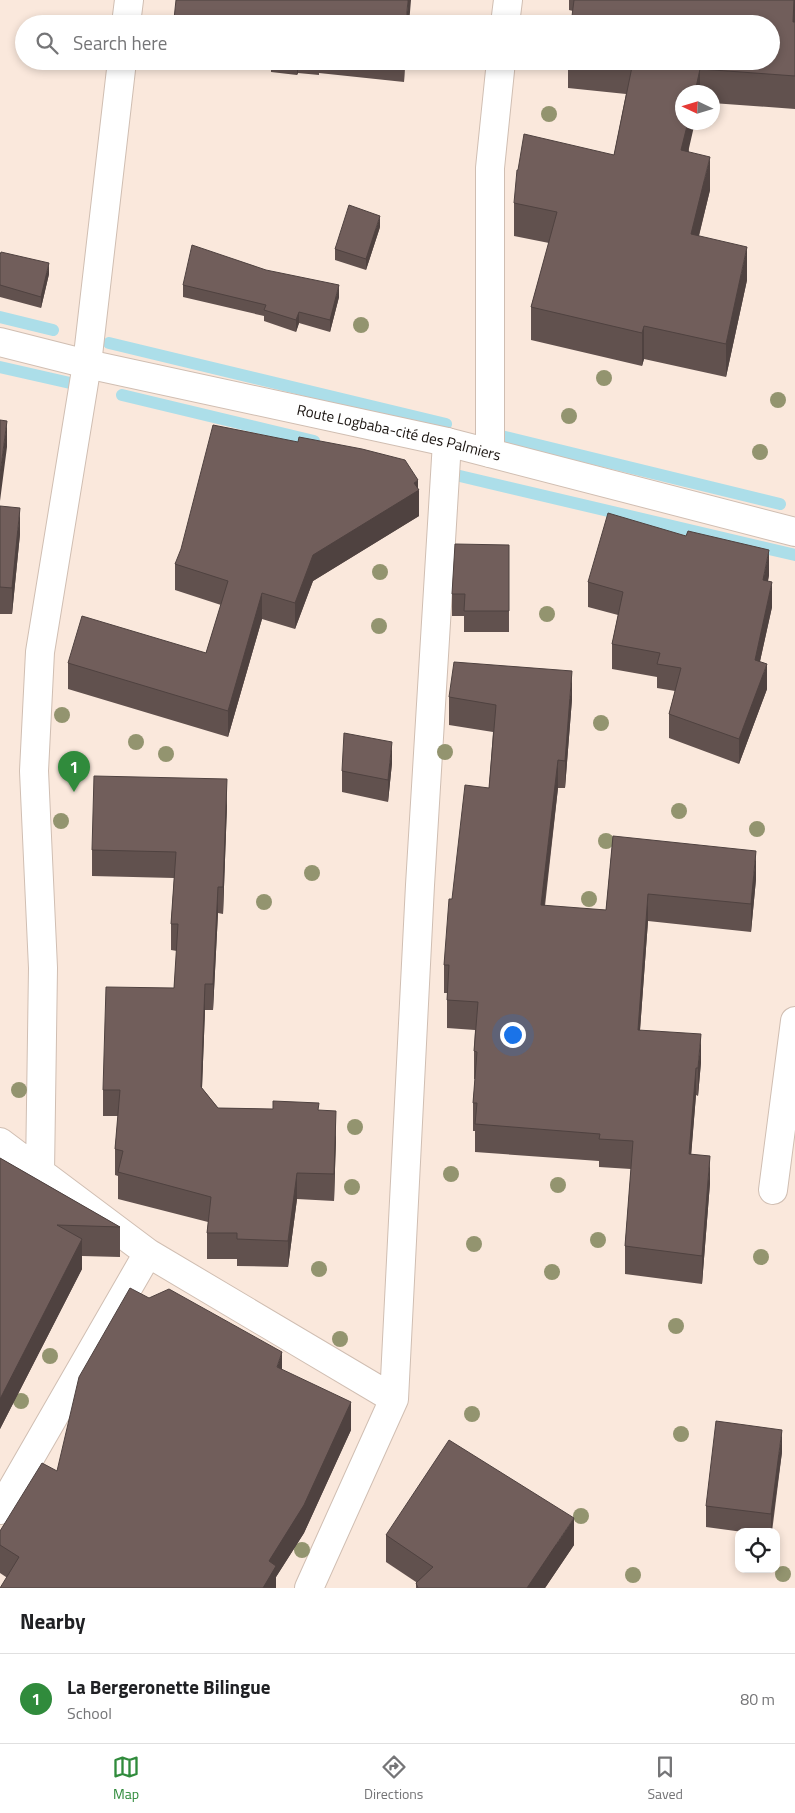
<!DOCTYPE html>
<html lang="en">
<head>
<meta charset="utf-8">
<style>
  body { margin:0; font-family:"Titillium Web",sans-serif; background:#f2f2f2; color:#202124 }
  .controls { position:absolute; right:15px; bottom:15px; display:grid; overflow:hidden; border-radius:10px; box-shadow:0 2px 8px #0003 }
  .controls button { width:45px; height:45px; display:grid; place-items:center; padding:0; border:0; border-bottom:1px solid #e0e0e0; background:#fff; color:#202124; font:25px sans-serif }
  .compass { position:absolute; left:675px; top:85px; width:45px; height:45px; border-radius:50%; background:#fff; box-shadow:0 2px 8px #0003; rotate:274deg }
  .you { position:absolute; left:512px; top:1034px; width:18px; height:18px; margin:-12px; border:4px solid #fff; border-radius:50%; background:#1a73e8; box-shadow:0 0 0 8px #1a73e833 }
  .badge { display:grid; place-items:center; width:32px; height:32px; border-radius:50%; background:#308b3c; color:#fff; font-size:16px; font-weight:700 }
  .pin { position:absolute; translate:-50% -41px; filter:drop-shadow(0 1px 2px #0008) }
  .pin::after { content:''; position:absolute; top:26px; width:18px; height:15px; background:inherit; clip-path:polygon(0 0,100% 0,50% 100%) }
  .list { margin:0; padding:0; list-style:none }
  h2 { display:flex; justify-content:space-between; align-items:center; height:65px; margin:0; padding:0 20px; font-size:21px }
  h2 small { font-size:16px; font-weight:400; color:#757577 }
  .list li { display:grid; grid-template-columns:32px 1fr auto; gap:15px; align-items:center; box-sizing:border-box; height:90px; padding:0 20px; border-top:1px solid #e0e0e0 }
  .list b { display:block; font-size:19px; white-space:nowrap }
  .list p { margin:0; font-size:16px; white-space:nowrap; color:#757577 }
  .list em { font-size:16px; font-style:normal; color:#757577 }
  .icon { flex:none; width:28px; height:28px; fill:none; stroke:currentColor; stroke-width:2; stroke-linecap:round; stroke-linejoin:round }
  .map { position:relative; flex:none; width:795px; height:1588px; overflow:hidden }
  .search { position:absolute; background:#fff; box-shadow:0 2px 8px #0003; left:15px; right:15px; top:15px; height:55px; display:flex; align-items:center; gap:12px; box-sizing:border-box; padding:0 18px; border-radius:28px; color:#757577; font-size:19px }
  .sheet { height:155px; background:#fff }
  nav { display:flex; justify-content:space-around; align-items:center; box-sizing:border-box; height:70px; border-top:1px solid #e0e0e0; background:#fff; font-size:14px; color:#757577 }
  nav a { display:grid; justify-items:center; gap:2px }
  nav .on { color:#308b3c }
  .map>svg:first-child { display:block }
</style>
</head>
<body>
<div class="map">
<svg width="795" height="1588" viewBox="0 0 795 1588">
  <rect width="100%" height="100%" fill="#fae8dc"/>
  <g fill="none" stroke-linecap="round" stroke-linejoin="round">
    <path stroke="#acdee9" stroke-width="12" d="M0,317l53,13
      M109,343l337,81
      M0,367l79,18
      M122,395l192,46
      M501,436l279,68
      M443,472l352,83"/>
    <defs>
      <path id="street" d="M126,24l3,-24
        M505,24l3,-24
        M490,453v-285l11,-107
        M0,1142l148,111 246,146
        M40,1172l3,-204 -9,-197 6,-119 47,-288 35,-303
        M773,1190l22,-169
        M0,1510l148,-257
        M309,1588l85,-189 26,-514 27,-443"/>
      <g id="secondary">
        <path id="s1" d="M0,342l87,22 360,78 348,90"/>
      </g>
    </defs>
    <use href="#street" stroke="#d0beb2" stroke-width="30"/>
    <use href="#secondary" stroke="#d0beb2" stroke-width="30"/>
    <use href="#street" stroke="#fff" stroke-width="28"/>
    <use href="#secondary" stroke="#fff" stroke-width="28"/>
  </g>
  <g fill="#93946f">
    <circle cx="549" cy="114" r="8"/>
    <circle cx="361" cy="325" r="8"/>
    <circle cx="604" cy="378" r="8"/>
    <circle cx="778" cy="400" r="8"/>
    <circle cx="569" cy="416" r="8"/>
    <circle cx="760" cy="452" r="8"/>
    <circle cx="380" cy="572" r="8"/>
    <circle cx="547" cy="614" r="8"/>
    <circle cx="379" cy="626" r="8"/>
    <circle cx="62" cy="715" r="8"/>
    <circle cx="601" cy="723" r="8"/>
    <circle cx="136" cy="742" r="8"/>
    <circle cx="445" cy="752" r="8"/>
    <circle cx="166" cy="754" r="8"/>
    <circle cx="679" cy="811" r="8"/>
    <circle cx="61" cy="821" r="8"/>
    <circle cx="757" cy="829" r="8"/>
    <circle cx="606" cy="841" r="8"/>
    <circle cx="312" cy="873" r="8"/>
    <circle cx="589" cy="899" r="8"/>
    <circle cx="264" cy="902" r="8"/>
    <circle cx="19" cy="1090" r="8"/>
    <circle cx="355" cy="1127" r="8"/>
    <circle cx="451" cy="1174" r="8"/>
    <circle cx="558" cy="1185" r="8"/>
    <circle cx="352" cy="1187" r="8"/>
    <circle cx="598" cy="1240" r="8"/>
    <circle cx="474" cy="1244" r="8"/>
    <circle cx="761" cy="1257" r="8"/>
    <circle cx="319" cy="1269" r="8"/>
    <circle cx="552" cy="1272" r="8"/>
    <circle cx="676" cy="1326" r="8"/>
    <circle cx="340" cy="1339" r="8"/>
    <circle cx="50" cy="1356" r="8"/>
    <circle cx="21" cy="1401" r="8"/>
    <circle cx="472" cy="1414" r="8"/>
    <circle cx="681" cy="1434" r="8"/>
    <circle cx="581" cy="1516" r="8"/>
    <circle cx="302" cy="1550" r="8"/>
    <circle cx="783" cy="1574" r="8"/>
    <circle cx="633" cy="1575" r="8"/>
  </g>
  <path fill="#61514e" d="M569,0h226v109l-83,-6v-11h-30l7,60 21,38 -11,46 48,44 -21,97 -82,-18 -2,7 -111,-26v-33l18,-64 -35,-7v-33l100,-48 12,-61 -58,-6v-27h203l-202,-51z
    M174,19l235,5h-235z
    M264,61h141l-1,21 -85,-9v2l-21,-2 -1,2 -26,-3v-10z
    M380,227l-14,43 -31,-10v-11z
    M0,255l49,19 -8,34 -41,-11z
    M183,285l156,12 -9,35 -31,-9 -3,9 -32,-11v-5l-81,-19z
    M298,442l120,46 1,28 -106,65 -18,48 -33,-10 -34,118 -160,-48v-26l138,-10 15,-48 -46,-15v-26z
    M0,506l20,28 -8,80h-12z
    M509,545v87h-45v-16h-12v-22z
    M769,575l-1,6 4,26 -12,54 7,28 -28,75 -70,-26v-24l6,-23 -18,-3v-11l-45,-8v-25l6,-29 -30,-8v-25z
    M449,697l123,2 -7,89h-7l-13,118 61,4 7,-74 143,43 -5,53 -103,-11 -8,109 61,32 -3,34 -2,-1 -5,59 19,29 -8,101 -77,-10v-28l6,-77 -32,-2v-6l-124,-9v-21h-2v-28l2,-24h-1v-28l1,-21 -28,-2v-35h-3v-28l8,-66 37,-111 4,-56 -44,-7z
    M392,763l-4,39 -46,-10v-21z
    M227,805l-4,109 -5,-1 -5,97h-8l-3,78 16,20 101,2 17,27 -2,64 -37,-2 -9,68 -51,-1v-7h-30v-26l1,-11 -90,-23v-23l-3,-1v-26l3,-33h-15v-26l71,-102 3,-37 -6,-1v-26l3,-46 -82,-2v-26z
    M0,1158l120,69v30l-38,-1v13l-82,160z
    M282,1370l69,60 -47,103 -28,44v11l-270,-11 -6,-4v-42l57,-60z
    M782,1452l-10,80h-29l-37,-5v-21z
    M386,1535l188,10 -29,43h-129v-6l-30,-20z"/>
  <path fill="#4f4240" d="M408,0h3l-2,24h-3z
    M794,0h1v23l-2,-1z
    M297,61h1v12l-1,2z
    M404,61h1l-1,21z
    M700,69v23h-5z
    M688,122h7l-14,61v-33z
    M710,157v33l-19,77v-33z
    M380,216v11l-14,43v-11z
    M747,247v33l-21,97v-33z
    M49,263v11l-8,34v-11z
    M339,285v12l-9,35v-12z
    M299,312v11l-3,9v-12z
    M644,326v33l-2,7v-33z
    M7,421v26l-7,54v-27z
    M418,480v11l1,-1v26l-106,65 -18,48v-26l18,-48z
    M20,508v26l-8,80v-26z
    M769,550v25l-6,30v-25z
    M772,582v25l-17,77v-24z
    M262,593v26l-34,118v-26z
    M767,664v25l-28,75v-25z
    M572,671v28l-7,89v-27z
    M392,742v21l-4,39v-22z
    M558,760v28l-17,145v-28z
    M227,779v26l-4,109v-27z
    M756,851v28l-5,53v-28z
    M218,887v26l-5,97v-26z
    M648,894v27l-10,136v-27z
    M205,984v26l-4,103v-26z
    M701,1034v28l-3,34v-28z
    M696,1068v27l-7,87v-28z
    M336,1111v26l-2,64v-27z
    M710,1156v27l-8,101v-28z
    M297,1173v26l-9,68v-26z
    M82,1239v30l-82,160v-30z
    M282,1352v28l-5,-13z
    M351,1402v28l-47,103 -28,44v11h-13l6,-27z
    M782,1430v22l-11,80v-18z
    M574,1518v27l-29,43h-18z"/>
  <path fill="#715e5b" stroke="#4f4240" d="M176,0h232l-2,24h-181l-51,-5z
    M574,0h220l-1,22h2v54l-95,-7 -5,23h-13v30h6l-7,28 29,7 -19,77 56,13 -21,97 -82,-18 -2,7 -111,-26 26,-95 -43,-9 3,-33h1l6,-36 90,21 19,-93 -7,-1h145v-37h-200z
    M349,205l31,11 -14,43 -31,-10z
    M192,245l74,25 73,15 -9,35 -31,-8 -3,8 -32,-10 2,-5 -83,-20z
    M1,252l48,11 -8,34 -41,-12v-30z
    M0,420l7,1 -7,53z
    M213,425l85,17 1,-5 63,12 43,11 13,20 -4,3 5,7 -106,65 -18,48 -33,-10 -34,118 -160,-48 14,-47 124,37 22,-72 -53,-17 6,-15z
    M0,506l20,2 -8,80 -12,-1z
    M608,513l78,23 2,-5 81,19 -6,30 9,2 -17,78 12,4 -28,75 -70,-25 12,-46 -24,-4 3,-11 -48,-9 11,-52 -35,-10z
    M455,544l54,1v66h-45l1,-17h-13z
    M454,662l118,9 -7,90 -7,-1 -17,145 65,5 7,-74 143,15 -5,53 -103,-10 -10,136 63,4 -3,34h-2l-7,86 21,2 -8,100 -77,-10 8,-105 -34,-2 1,-5 -125,-10 2,-21h-4l4,-51 -3,-1 4,-49 -31,-2 2,-35h-5l5,-66h3l13,-114 24,3 7,-83 -47,-8z
    M344,733l48,9 -4,38 -46,-9z
    M94,776l133,3 -4,108h-5l-5,97h-8l-4,103 17,21 55,1v-8l46,2 -1,7 18,1 -2,63 -37,-1 -9,68 -51,-2v-6h-30l4,-36 -93,-25 5,-21 -8,-2 5,-59h-17l3,-103 68,1 4,-64h-7l5,-72 -84,-2z
    M0,1158l120,69 -63,-2 25,14 -82,160z
    M130,1288l19,10 20,-9 113,63 -5,15 74,35 -47,103 -35,56 7,5 -13,22h-263l19,-31 -19,-12v-14l42,-68 15,8 22,-94z
    M716,1421l66,9 -11,84 -65,-8z
    M449,1440l125,78 -47,70h-109l-2,-5 17,-16 -47,-32z"/>
  <g text-anchor="middle" stroke-width="4" stroke-linejoin="round" paint-order="stroke">
    <g font-size="15" fill="#19130f" stroke="#fff">
      <text dy="5" stroke="none"><textPath href="#s1" startOffset="409">Route Logbaba-cité des Palmiers</textPath></text>
    </g>
  </g>
</svg>
<div class="controls">
<button><svg class="icon" aria-label="locate" viewBox="0 0 24 24"><circle cx="12" cy="12" r="6"/><path d="M12 2v4M12 18v4M2 12h4M18 12h4"/></svg></button>
</div>
<svg class="compass" viewBox="-18 -18 36 36"><path d="M0-13l5 13h-10z" fill="#e53935"/><path d="M0 13l5-13h-10z" fill="#757577"/></svg>
<div class="you"></div>
<div class="pin badge" style="left:74px;top:792px">1</div>
<div class="search"><svg class="icon" aria-label="search" viewBox="0 0 24 24"><circle cx="10" cy="10" r="6"/><path d="M15 15l6 6"/></svg>Search here</div>
</div>
<section class="sheet">
<h2>Nearby<small></small></h2>
<ul class="list">
<li><span class="badge">1</span><div><b>La Bergeronette Bilingue</b><p>School</p></div><em>80 m</em></li>
</ul>
</section>
<nav>
<a class="on"><svg class="icon" aria-label="map" viewBox="0 0 24 24"><path d="M3 6l6-2 6 2 6-2v14l-6 2-6-2-6 2zM9 4v14M15 6v14"/></svg>Map</a>
<a><svg class="icon" aria-label="directions" viewBox="0 0 24 24"><path d="M12 3l9 9-9 9-9-9zM9 14v-3h6M13 9l2 2-2 2"/></svg>Directions</a>
<a><svg class="icon" aria-label="saved" viewBox="0 0 24 24"><path d="M7 4h10v16l-5-4-5 4z"/></svg>Saved</a>
</nav>
</body>
</html>
